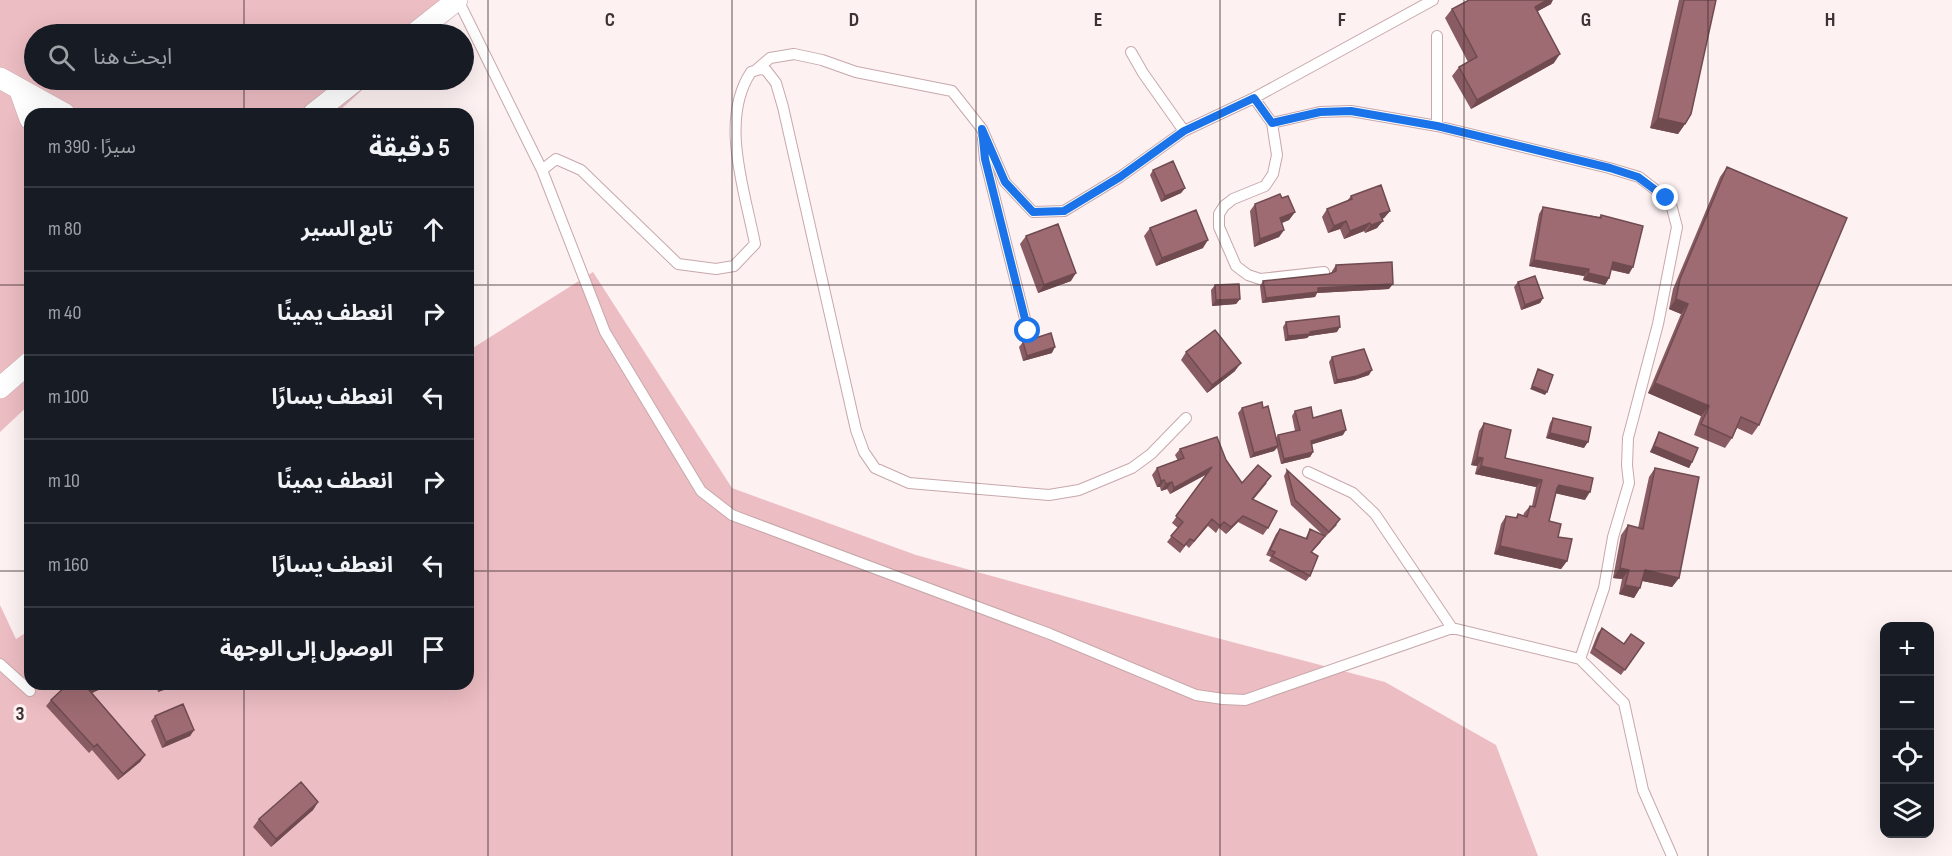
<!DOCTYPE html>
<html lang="ar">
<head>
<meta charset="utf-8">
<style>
  body { margin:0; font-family:"Sofia Sans Condensed","Noto Sans Arabic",sans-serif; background:#242831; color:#f1f3f6; direction:rtl }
  .controls { position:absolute; right:18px; bottom:18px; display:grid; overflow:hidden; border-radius:12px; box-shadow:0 6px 24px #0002 }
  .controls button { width:54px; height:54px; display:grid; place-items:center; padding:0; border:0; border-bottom:2px solid #363941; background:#171b24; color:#f1f3f6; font:30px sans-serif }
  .stop { position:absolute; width:18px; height:18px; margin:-14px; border:4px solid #1a73e8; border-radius:50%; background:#fff }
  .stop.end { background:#1a73e8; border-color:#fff; box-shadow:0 2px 6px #0008 }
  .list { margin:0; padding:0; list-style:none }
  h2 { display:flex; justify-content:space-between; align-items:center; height:78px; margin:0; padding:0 24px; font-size:26px }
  h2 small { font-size:20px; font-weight:400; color:#9ea1a6 }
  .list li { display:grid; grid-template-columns:39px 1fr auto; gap:18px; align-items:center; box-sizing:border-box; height:84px; padding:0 24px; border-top:2px solid #363941 }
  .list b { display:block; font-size:22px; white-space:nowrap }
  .list em { font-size:20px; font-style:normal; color:#9ea1a6 }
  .icon { flex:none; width:33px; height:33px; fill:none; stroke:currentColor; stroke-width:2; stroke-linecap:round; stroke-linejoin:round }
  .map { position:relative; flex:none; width:1952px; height:856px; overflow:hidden; direction:ltr }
  .search { position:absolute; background:#171b24; box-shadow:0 6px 24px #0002; left:24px; top:24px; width:450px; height:66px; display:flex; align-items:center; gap:15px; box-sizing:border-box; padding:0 21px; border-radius:33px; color:#9ea1a6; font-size:22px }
  .panel { position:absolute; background:#171b24; box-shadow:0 6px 24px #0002; left:24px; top:108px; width:450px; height:582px; border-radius:18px; direction:rtl }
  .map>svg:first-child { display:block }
</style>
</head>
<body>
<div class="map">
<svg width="1952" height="856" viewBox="0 0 1952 856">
  <rect width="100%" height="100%" fill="#fef1f2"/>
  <path fill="#ecbdc3" d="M0,0h457l-36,34h-387v46h339l-37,34h-306v290l-30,28z
    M593,272l139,216 184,67 282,78 187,49 111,63 42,111h-1538v-251l16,34 14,-9v54h438v-333z"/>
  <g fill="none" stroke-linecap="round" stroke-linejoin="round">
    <defs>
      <path id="lane" d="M458,0l84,170 63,162 96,159 31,24 318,119 146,61 27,4 22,1 207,-72 128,31 44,44 19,87 29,66
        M1131,52l12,21 41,58
        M756,70l14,-12 24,-4 28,6 34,12 96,19 30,38 23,53 28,30 31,-1 56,-34 64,-46 70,-33 179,-98
        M1254,98l18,25 5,32 -4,19 -8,12 -32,13 -9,7 -5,8v13l17,39 12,9 12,4 64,-7
        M1272,123l48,-11 31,-1 86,15 172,42 30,9 27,21 6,10 5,19 -19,97 -30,114 -1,27 2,18 -16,54 -9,51 -24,71
        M1437,126v-90
        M983,139l2,20 43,172
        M542,170l14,-11 25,11 97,94 38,5 18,-3 21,-22c-10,-53 -36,-124 -4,-172l9,-3 6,1 10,13 7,24 73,323 8,22 11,16 34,15 140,12 30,-5 53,-22 19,-14 35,-36
        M1308,472l45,21 22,21 77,114
        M0,664l30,27"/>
      <path id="street" d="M414,34l43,-34
        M0,78l65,36
        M20,91l10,28
        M313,114l43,-34
        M0,388l30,-26"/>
    </defs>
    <use href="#lane" stroke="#c7a8ab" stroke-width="12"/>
    <use href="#street" stroke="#c7a8ab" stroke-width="22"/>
    <use href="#lane" stroke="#fff" stroke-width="10"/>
    <use href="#street" stroke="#fff" stroke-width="21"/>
  </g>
  <path fill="#885c62" d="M1679,0h37l-31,124 -7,10 -28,-6z
    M1551,4l-13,7 16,52 -83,46 -19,-33 7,-9 9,-5 -23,-44 7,-9z
    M1727,167l32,258 -7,10 -15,-7 -5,10 -7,10 -31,-13 7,-19 -53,-23 33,-79 -12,-5 4,-20 47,-112z
    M1153,170l32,18 -4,5 -20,9 -11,-27z
    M1351,196l39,15 -6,7 -2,1 -5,9 -12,5 -1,-2 -20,8 -4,-10 -12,4 -6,-16 5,-8 20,-8z
    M1255,204l40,8 -6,8 -7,3 2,7 -5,7 -25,10 -4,-36z
    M1543,207l56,10 2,-2 28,59 -18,-4 -2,8 -4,7 -22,-5 1,-4 -55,-10 10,-52z
    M1150,228l53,20 -47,18 -12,-30z
    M1026,236l45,45 -33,12 -18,-49z
    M1336,265l53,24 -72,4 -2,4 -53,6 -2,-17 3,-5 66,-7 3,-1v-2z
    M1518,282l25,16 -3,5 -19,7 -7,-23z
    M1215,285l25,14 -4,5 -24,2 -1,-16z
    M1286,322l51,10 -28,4 -2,2 -22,3 -2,-14z
    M1023,342l29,11 -29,8 -4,-14z
    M1186,352l49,19 -28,22 -26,-33z
    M1332,357l37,18 -15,5 -20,4 -5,-22z
    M1242,408h21l13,30 2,-3 17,-4 -3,-15 3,-5 18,7 30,17 -32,9 2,8 -3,5 -29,7 -4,-16 -3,3 -24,7 -12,-45z
    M1553,418l31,30 -38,-10 4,-15z
    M1484,423l21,35 80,42 -29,-7 -7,28 9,16 9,24 -6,8 -67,-15 7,-30 5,-8 9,2 3,-4 5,2 1,-3 6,-7h2l4,-19 -61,-13 2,-8 -6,-1 8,-34z
    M1659,432l33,30 -3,6 -39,-16 6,-14z
    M1180,449l46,11 16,23h25l-14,17 15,28 -5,7 -25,-13 -12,12 -7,-6 -3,5 -8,-7 -19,22 -3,-3 -6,8 -13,-11 11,-14 -6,-5 35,-49 -37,20 -3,-5 -6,2 -1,-4h-3l-5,-12 5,-7 21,-7 -3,-6z
    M1655,468l24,110 -7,9 -30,-6 -2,7 -6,10 -15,-4 3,-15 -9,-1 8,-43 7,-10 10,3 11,-51z
    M1287,470l50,55 -12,12 -34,-32 -7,-29z
    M1280,529l25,10 5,-10 11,13 -10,11 -1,23 -4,5 -37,-20 2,-4 -5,-2 10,-21z
    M1602,628l22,16 20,-1 -23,32 -31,-22 8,-20z
    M111,684l-20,9 54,62 -5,7 -22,18 -26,-30 -3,3 -43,-47 5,-6z
    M156,684h18l-2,3 -14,5z
    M155,716l39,14 -4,6 -28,12 -11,-27z
    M318,802l-5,8 -42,37 -18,-20 6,-8z"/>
  <path fill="#6f4b50" d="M1547,0h6l-2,4 -22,12 6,-9z
    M1560,54l-6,9 -83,46 6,-9z
    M1658,118l27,6 -7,10 -28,-6z
    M1185,188l-4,5 -20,9 4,-6z
    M1390,211l-6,7 -9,4 5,-8z
    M1295,212l-6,8 -15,6 6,-8z
    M1346,221l-6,8 -12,4 6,-7z
    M1383,221l-6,7 -12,5 6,-8z
    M1370,223l-6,8 -20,8 6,-8z
    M1284,230l-5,7 -25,10 6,-8z
    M1208,240l-5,8 -47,18 6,-8z
    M1534,260l55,9 -5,7 -55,-10z
    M1613,262l20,5 -4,7 -21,-5z
    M1076,273l-5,8 -33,12 6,-8z
    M1588,273l21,5 -4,7 -22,-5z
    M1393,284l-4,5 -72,4 -2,4 -53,6 4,-5 52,-10z
    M1543,298l-3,5 -19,7 4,-5z
    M1240,299l-4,5 -24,2 4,-6z
    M1676,299l12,5 -7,10 -12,-5z
    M1340,327l-3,5 -28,4 -2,2 -22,3 3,-5z
    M1055,347l-3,6 -29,8 4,-5z
    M1241,363l-6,8 -28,22 5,-8z
    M1372,370l-3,5 -15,5 -20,4 3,-4z
    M1655,383l54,23 -8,10 -53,-23z
    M1532,386l15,6 -2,3 -15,-6z
    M1346,430l-3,5 -36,11 4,-5z
    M1550,433l38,9 -4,6 -38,-10z
    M1278,446l-4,5 -24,7 4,-5z
    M1654,446l38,16 -3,6 -39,-16z
    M1313,452l-3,5 -29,7 3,-5z
    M1477,457l6,1 -6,8 -6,-1z
    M1481,466l61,14 -6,7 -61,-13z
    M1212,467l-5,7 -37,20 4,-6z
    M1164,480l-4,7h-3l4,-6z
    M1172,482l-5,7 -6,2 5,-7z
    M1559,485l31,7 -5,8 -31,-7z
    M1243,516l-5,6 -12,12 5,-7z
    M1500,546l67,15 -6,8 -67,-15z
    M1620,568l9,2 -7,9 -9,-1z
    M1645,570l34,8 -7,9 -34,-7z
    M1625,585l15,3 -6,10 -15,-4z
    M101,684h10l-27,13 5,-7z
    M166,684h8l-2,3 -14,5 5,-7z
    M194,730l-4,6 -28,12 4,-6z
    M145,755l-5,7 -22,18 5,-6z
    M318,802l-5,8 -42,37 5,-8z"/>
  <path fill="#9e6b72" stroke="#6f4b50" stroke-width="1.5" d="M1469,0h78l-12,7 25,47 -83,46 -18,-33 18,-10 -25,-48z
    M1684,0h32l-25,114 -6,10 -27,-6z
    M1173,161l12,27 -20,8 -12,-26z
    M1727,167l120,51 -88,207 -18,-8 -9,21 -31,-14 8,-18 -54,-23 33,-79 -12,-5 4,-20z
    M1381,185l9,26 -10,3 3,7 -12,4 -1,-2 -20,8 -4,-10 -12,5 -7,-17 25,-10 -1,-3z
    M1280,194l2,4 6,-2 7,16 -15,6 4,12 -24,9 -5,-35z
    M1543,207l58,11v-3l42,11 -10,41 -20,-5 -4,16 -21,-5 1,-4 -55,-9z
    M1196,210l12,30 -46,18 -12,-30z
    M1058,224l18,49 -32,12 -18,-49z
    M1392,262l1,22 -75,4v4l-52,6 -3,-17 66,-7 7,-3v-6z
    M1535,276l8,22 -18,7 -7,-23z
    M1239,284l1,15 -24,1 -1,-15z
    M1339,316l1,11 -30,5v2l-22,2 -2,-14z
    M1215,330l26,33 -29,22 -26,-33z
    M1051,333l4,14 -28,9 -4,-14z
    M1364,349l8,21 -15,6 -20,4 -5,-23z
    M1538,369l15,6 -6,17 -15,-6z
    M1262,402l1,6 5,-2 10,40 -24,7 -12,-45z
    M1311,407l2,11 28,-8 5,20 -35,11 2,11 -29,7 -6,-24 22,-5 -5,-19z
    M1553,418l38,9 -3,15 -38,-9z
    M1484,423l27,7 -6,28 88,20 -3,14 -31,-7 -2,3 -8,33 12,3 -3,13 14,2 -5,22 -67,-15 6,-30 11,2 1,-4 9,3 3,-11 5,1 7,-27 -61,-14 2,-8 -6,-1z
    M1659,432l39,16 -6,14 -38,-16z
    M1217,437l9,23 16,23 16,-18 13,11 -19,23 25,12 -9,17 -25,-12 -12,11 -7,-5 -4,4 -8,-7 -18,22 -4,-2 -6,7 -13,-10 12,-14 -7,-6 36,-49 -38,21 -2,-6 -6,2 -2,-4 -3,1 -4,-13 27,-10 -4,-9z
    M1655,468l44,9 -20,101 -34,-8 -5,18 -15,-3 4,-15 -9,-2 8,-43 15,4z
    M1287,470l53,49 -11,13 -34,-32z
    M1280,529l27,10 3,-10 15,7 -14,16 7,4 -8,20 -38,-20 3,-4 -5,-2z
    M1602,628l22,16 7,-10 13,9 -19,27 -31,-22z
    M68,684h33l-12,6 56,65 -22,19 -26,-30 -3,3 -43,-47z
    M183,704l11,26 -28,12 -11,-26z
    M301,782l17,20 -42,37 -17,-20z"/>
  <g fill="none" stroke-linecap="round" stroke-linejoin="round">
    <path stroke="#1a73e8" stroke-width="8" d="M1028,331l-43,-172 -3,-30 23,53 28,30 31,-1 56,-34 64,-46 70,-33 18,25 48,-11 31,-1 86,15 173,42 28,9 28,21"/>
  </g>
  <path fill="none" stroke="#3f3234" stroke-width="1.5" stroke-opacity="0.55" d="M244,0v34M488,0v856M732,0v856M976,0v856M1220,0v856M1464,0v856M1708,0v856M244,80v34M0,285h30M468,285h1484M0,571h30M468,571h1484M244,684v172"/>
  <g font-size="20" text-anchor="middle" font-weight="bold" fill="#3f3234" stroke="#fef1f2" stroke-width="6" stroke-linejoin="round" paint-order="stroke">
    <text x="610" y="26">C</text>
    <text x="854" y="26">D</text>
    <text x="1098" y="26">E</text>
    <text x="1342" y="26">F</text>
    <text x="1586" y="26">G</text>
    <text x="1830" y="26">H</text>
    <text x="20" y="720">3</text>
  </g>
</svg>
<div class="controls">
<button>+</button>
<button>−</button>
<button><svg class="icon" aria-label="locate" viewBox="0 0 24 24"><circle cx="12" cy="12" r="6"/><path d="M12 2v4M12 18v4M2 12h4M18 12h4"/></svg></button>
<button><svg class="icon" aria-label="layers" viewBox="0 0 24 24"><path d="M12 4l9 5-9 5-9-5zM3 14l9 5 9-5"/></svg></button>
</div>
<div class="stop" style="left:1028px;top:331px"></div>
<div class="stop end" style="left:1666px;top:198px"></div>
<div class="search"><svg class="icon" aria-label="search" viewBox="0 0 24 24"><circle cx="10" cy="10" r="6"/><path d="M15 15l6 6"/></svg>ابحث هنا</div>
<section class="panel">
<h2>5 دقيقة<small>سيرًا · 390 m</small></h2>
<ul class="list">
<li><svg class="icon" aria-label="ahead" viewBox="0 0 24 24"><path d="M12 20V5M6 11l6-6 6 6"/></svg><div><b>تابع السير</b></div><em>80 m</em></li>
<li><svg class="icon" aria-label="right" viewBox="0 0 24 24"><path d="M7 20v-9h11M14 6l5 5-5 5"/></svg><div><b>انعطف يمينًا</b></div><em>40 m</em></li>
<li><svg class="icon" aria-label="left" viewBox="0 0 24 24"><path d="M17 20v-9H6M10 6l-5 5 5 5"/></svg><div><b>انعطف يسارًا</b></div><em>100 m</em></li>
<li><svg class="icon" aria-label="right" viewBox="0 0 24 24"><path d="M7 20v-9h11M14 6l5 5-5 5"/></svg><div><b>انعطف يمينًا</b></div><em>10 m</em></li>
<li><svg class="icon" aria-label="left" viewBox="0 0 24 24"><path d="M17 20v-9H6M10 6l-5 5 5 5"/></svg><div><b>انعطف يسارًا</b></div><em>160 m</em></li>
<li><svg class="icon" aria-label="arrive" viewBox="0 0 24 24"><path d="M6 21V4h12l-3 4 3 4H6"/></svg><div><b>الوصول إلى الوجهة</b></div></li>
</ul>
</section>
</div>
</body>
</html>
